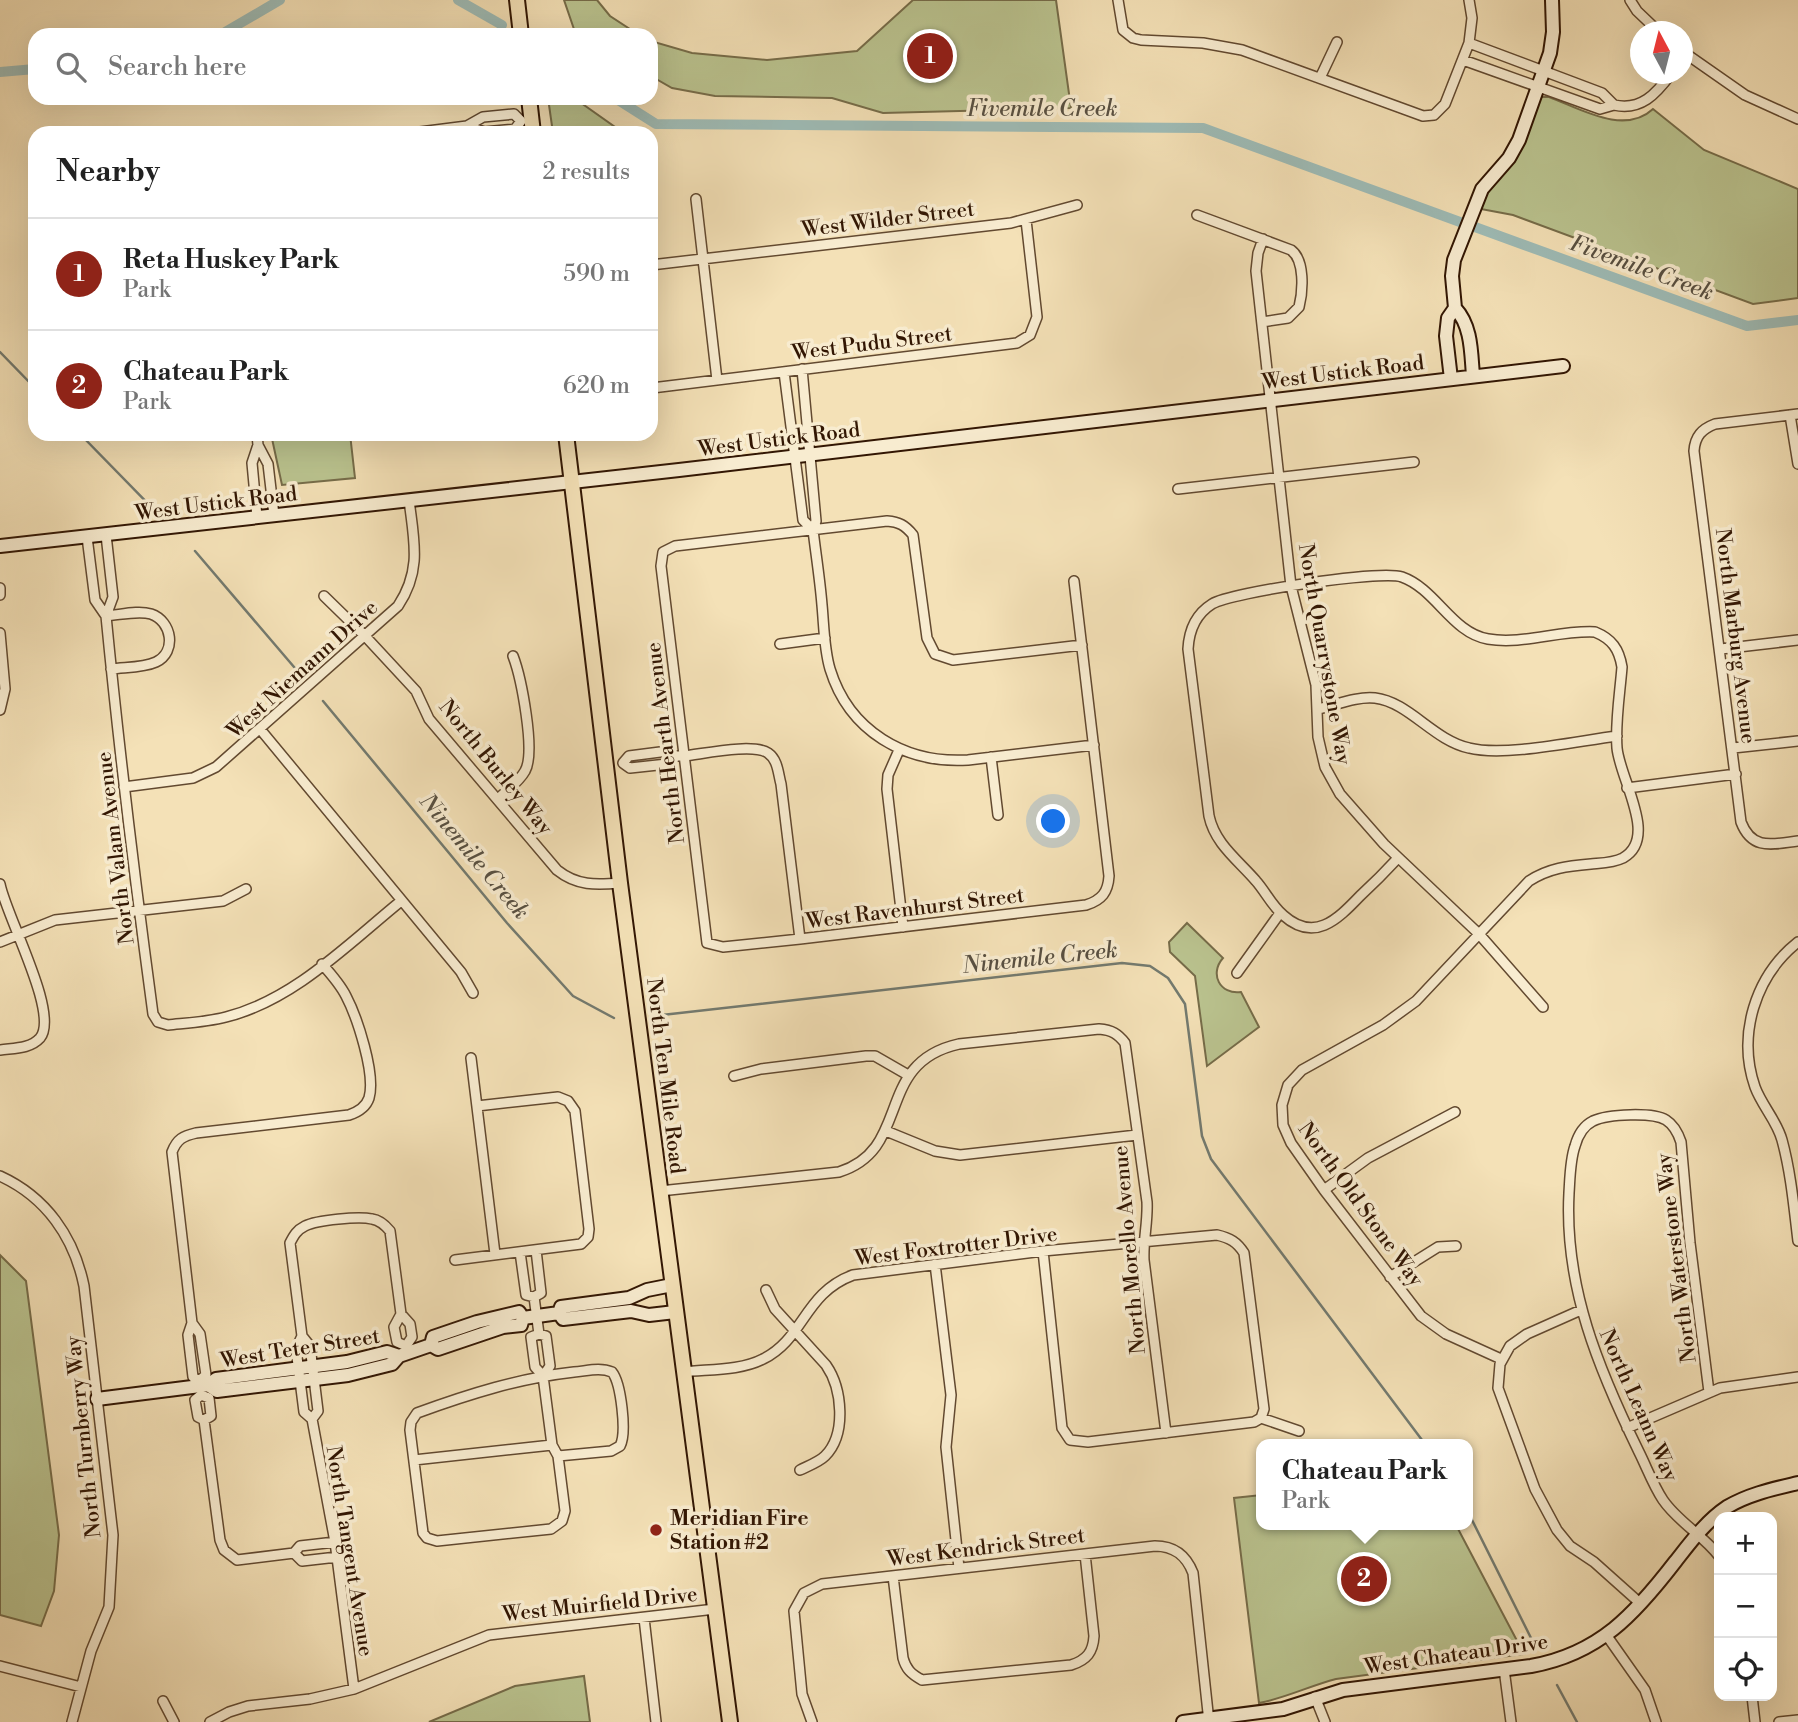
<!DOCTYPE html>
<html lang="en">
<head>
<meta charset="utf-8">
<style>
  body { margin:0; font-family:"Libre Bodoni",serif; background:#f6f6f6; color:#222 }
  .controls { position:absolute; right:21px; bottom:21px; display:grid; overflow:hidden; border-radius:14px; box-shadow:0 7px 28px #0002 }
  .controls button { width:63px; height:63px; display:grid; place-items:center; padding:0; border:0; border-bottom:2px solid #e0e0e0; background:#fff; color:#222; font:35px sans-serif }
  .compass { position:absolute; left:1630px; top:21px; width:63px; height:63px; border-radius:50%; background:#fff; box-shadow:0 7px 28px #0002; rotate:353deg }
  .you { position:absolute; left:1054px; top:822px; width:24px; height:24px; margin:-18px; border:5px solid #fff; border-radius:50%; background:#1a73e8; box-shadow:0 0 0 10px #1a73e833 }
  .badge { display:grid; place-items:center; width:46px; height:46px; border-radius:50%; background:#8f2418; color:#fff; font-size:23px; font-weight:700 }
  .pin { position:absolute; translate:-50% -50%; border:4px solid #fff; box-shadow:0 2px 7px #0006 }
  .popup { position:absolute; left:1256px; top:1439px; width:217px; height:91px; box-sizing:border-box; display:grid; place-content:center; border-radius:14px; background:#fff; filter:drop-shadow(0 2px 5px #0005); font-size:23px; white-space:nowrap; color:#767676 }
  .popup b { font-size:26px; color:#222 }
  .popup::after { content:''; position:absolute; left:50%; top:100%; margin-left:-14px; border:14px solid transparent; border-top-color:#fff }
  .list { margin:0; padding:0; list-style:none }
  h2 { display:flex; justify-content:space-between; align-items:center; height:91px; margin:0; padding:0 28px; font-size:30px }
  h2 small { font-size:23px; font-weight:400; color:#767676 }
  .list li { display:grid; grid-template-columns:46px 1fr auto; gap:21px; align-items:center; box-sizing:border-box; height:112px; padding:0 28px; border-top:2px solid #e0e0e0 }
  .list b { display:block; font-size:26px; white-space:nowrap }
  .list p { margin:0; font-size:23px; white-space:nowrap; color:#767676 }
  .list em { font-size:23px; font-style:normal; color:#767676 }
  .icon { flex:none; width:38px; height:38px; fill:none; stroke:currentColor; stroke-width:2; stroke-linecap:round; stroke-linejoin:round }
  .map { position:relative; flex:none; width:1798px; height:1722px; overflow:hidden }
  .search { position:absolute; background:#fff; box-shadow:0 7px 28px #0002; left:28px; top:28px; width:630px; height:77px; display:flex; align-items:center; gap:18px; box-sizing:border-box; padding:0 24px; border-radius:21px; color:#767676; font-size:26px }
  .panel { position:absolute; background:#fff; box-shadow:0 7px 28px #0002; left:28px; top:126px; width:630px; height:315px; border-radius:21px }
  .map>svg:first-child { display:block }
</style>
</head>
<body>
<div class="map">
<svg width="1798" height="1722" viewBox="0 0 1798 1722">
  <rect width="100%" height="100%" fill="#f4e1b7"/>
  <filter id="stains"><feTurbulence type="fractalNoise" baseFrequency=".00286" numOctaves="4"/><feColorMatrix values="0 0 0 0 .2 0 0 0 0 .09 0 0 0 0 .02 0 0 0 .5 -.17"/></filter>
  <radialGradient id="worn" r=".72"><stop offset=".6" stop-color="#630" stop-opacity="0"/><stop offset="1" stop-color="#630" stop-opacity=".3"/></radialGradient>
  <path fill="#bac38f" stroke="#766c49" stroke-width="2" d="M564,0h33l13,16 29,19h-63z
    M913,0h143l15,108 -188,5 -51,-15 -117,-2 -43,-8 -21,-12v-35l41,12 75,7 90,-9z
    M1541,97h8c30,11 75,39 104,12l51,41 94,39v109l-45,6 -240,-89 -32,-6 6,-16 35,-48z
    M548,98h26l44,31 29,4h-94z
    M271,434h79l5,44 -73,7z
    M1187,923l36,35c-14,16 -3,37 18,34l18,35 -52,39 -12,-90 -25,-24 -1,-10z
    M0,1255l26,26 33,254 -5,56 -13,35 -41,-11z
    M1261,1495v30h195l68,129 -188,25c-27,7 -50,19 -77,24l-25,-205z
    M584,1676l6,46h-161l86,-36z"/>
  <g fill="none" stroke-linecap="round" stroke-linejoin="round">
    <path stroke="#737a6f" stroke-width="2.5" d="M0,352l35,36
      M80,434l85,87
      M195,551l105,123
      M323,701l184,222 66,73 41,22
      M662,1015l460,-52 28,3 18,12 17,26 17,132 9,23 214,285
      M1467,1510l66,132
      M1557,1685l20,37"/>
    <path stroke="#9ebcb7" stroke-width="10" d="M458,0l44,25
      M220,35l60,-35
      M0,72l35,-3
      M615,98l41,26 547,4 257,94
      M1475,227l272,99 51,-6"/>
    <defs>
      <path id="street" d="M1118,0l5,30 10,8 8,2 62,3 39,7 181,66 11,-1 11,-11 24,-61 3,-25 -3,-18
        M1630,0l7,11 22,21
        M1682,51l63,44 53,24
        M1463,60l137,49 14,-4 -12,-12 -133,-50
        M1320,78l17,-36
        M1614,105c27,6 42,-11 57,-31
        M514,114l7,7 -6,8 -31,3 -17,-6 16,-9z
        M412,133l55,-7
        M696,199l21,181
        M1197,215l94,35c14,10 12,41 8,57l-11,11 -26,4
        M1263,239l-5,14 -2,18 35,315 25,99 2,52 7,30 15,27 44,50 95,90 64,73
        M651,265l360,-42 66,-18
        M784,372l19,148 10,10 3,-9 -14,-152
        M652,388l365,-45 13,-8 7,-18 -11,-97
        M1798,414l-83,10c-13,5 -20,12 -21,27l47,371c11,29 32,22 57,19
        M1790,415l8,49
        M257,434l1,11
        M1178,489l236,-27
        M257,517l-5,-54 6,-18 10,19 6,51
        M813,530c3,25 7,50 9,75 2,21 2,44 8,64 19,62 75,95 138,91l126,-15
        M87,537l8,63 11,16 7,-19 -7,-62
        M1074,581c12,98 24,196 35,295 -1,16 -7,24 -23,29l-286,34 -77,8 -16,-4 -46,-377 2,-14 12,-6 212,-25c12,1 18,4 26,14l14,103 8,16 18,6 129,-15
        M0,588v7
        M324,596l41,40 51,55 13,28 128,151c20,16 39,15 63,13
        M0,633l5,56 -5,21
        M780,644l45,-6
        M1721,649l77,-9
        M111,669c14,-2 32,-1 45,-7 21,-10 16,-41 -5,-48 -13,-4 -31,1 -45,2 13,133 29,265 47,398l5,8 10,3c19,-2 39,-3 58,-8 68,-17 122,-73 175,-116
        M1318,709c18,-4 39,-13 57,-11 34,4 58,42 94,50 36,9 108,-7 148,-12
        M260,729l201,243 12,21
        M1733,748l65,-7
        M899,750l-11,25 -1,14 16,138
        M673,756l-6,8 -37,4 -7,-5 6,-7 39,-5 5,5h11c19,-2 69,-13 84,-3 10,7 10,20 13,31l19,155
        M991,757l7,58
        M124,787l69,-9 23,-11 182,-161c24,-36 16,-65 11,-106
        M1627,788l109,-14
        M498,799c9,-9 21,-17 27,-28 11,-19 -4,-94 -12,-115
        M1398,858c-12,13 -25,26 -38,38 -23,24 -46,47 -77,19 -11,-9 -18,-24 -27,-34 -18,-21 -41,-37 -47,-65l-21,-167c1,-19 8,-35 24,-45 20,-12 169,-34 190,-27 34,12 50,56 86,62 35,6 71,-9 107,-7 17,7 24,17 27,35 -2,26 -7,55 -5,81 3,32 42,90 6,110 -10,5 -21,5 -32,6 -23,2 -42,4 -62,17l-113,120 -33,24 -81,45 -14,15 -6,20 1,20 8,18 33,47 97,126 25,18 55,25
        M0,884c6,32 60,130 40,154 -10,11 -26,10 -40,12
        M0,942l55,-22 168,-19 23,-12
        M1798,942c-43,34 -61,93 -43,145 7,19 22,34 27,53 9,33 12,68 16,101
        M1237,973l43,-60
        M471,1058l24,196
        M734,1076l27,-7 105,-13h9l33,19
        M886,1131l49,20 25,4 177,-20
        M0,1176c46,21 74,61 84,110l29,249 -4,72 -18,44 -19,71
        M1324,1190l44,-32 87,-46
        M660,1191l179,-19c74,-23 34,-109 120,-128l140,-15c13,1 19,5 26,14l22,159c1,20 -4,38 -3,58l22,173
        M1043,1251l19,177 8,12 18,2 166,-20 7,-4 38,13
        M520,1252l6,43 8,2 5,37
        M455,1260l126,-16 7,-7 1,-8 -14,-118 -7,-10 -10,-4 -81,9
        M935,1264l16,131 -5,52 13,121
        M1390,1277l48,-30 18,-1
        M766,1290l9,19 51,56c16,23 21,69 -1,91 -6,6 -17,10 -25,14
        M534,1297l7,-4 -5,-43
        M1581,1310l-54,24 -17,12 -10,18 -2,24 37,101 22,41 13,16 24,16 47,42
        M192,1323l-20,-171c5,-13 11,-16 24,-19l153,-18c9,-3 17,-8 20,-17 7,-24 -12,-81 -23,-102 -6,-12 -15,-22 -24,-32
        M192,1323l8,11 6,41 -7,6 -6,-4 -5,-42z
        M539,1334l7,2 4,30 -7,10 -8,-9 -4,-30z
        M302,1336l-12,-93c4,-8 7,-13 15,-17 12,-6 54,-10 67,-7 8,1 13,6 18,12l11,83
        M406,1346l6,-9 -2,-13 -9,-10 -7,13 3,15 9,4 3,6
        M683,1372c25,-3 57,-1 80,-13 41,-20 41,-66 90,-84l190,-24 174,-16c13,3 20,7 27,18l20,156 -3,9
        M543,1376l9,69 6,11 7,55 -3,10 -11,8 -114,12 -10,-3 -4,-5 -13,-103 1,-8 6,-9c52,-19 103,-35 157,-41 13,-1 26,-5 38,0 9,11 15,61 8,74l-9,5 -53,5
        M1709,1392l-19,-149 -9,-101c-3,-9 -7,-17 -15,-22 -13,-8 -58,-6 -73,1 -10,5 -15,14 -18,25 -5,14 -5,32 -6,47 -5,94 30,177 70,259 8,16 14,33 24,48 15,22 40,35 56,56
        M201,1395l8,3 2,18 -7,4 -6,-3 -3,-17z
        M312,1419l-8,-7 -8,-63 6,-13 8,10 8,65 -6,8 23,123 19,147
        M204,1420l16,120 4,10 13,10 57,-7
        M1627,1428l93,-40 78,-11
        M414,1460l138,-15
        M335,1542l-35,4 -6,7 8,8 35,-4
        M893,1576l10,82c3,11 8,16 19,22l149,-15c16,-5 22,-13 23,-29l-9,-82
        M644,1618l12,104
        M1607,1636l38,54 11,32
        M0,1666l81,21
        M1504,1669l7,53
        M1752,1696l3,26
        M1315,1697l10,25
        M163,1701l11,21
        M210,1722l19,-10 19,-6 62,-7 44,-10 135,-54 226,-26
        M812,1722l-10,-28 -8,-83 10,-18 18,-9 333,-38c19,0 31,9 38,27l16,149
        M1779,1722l19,-2"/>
      <path id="secondary" d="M1455,308c17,18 16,45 18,68
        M1451,379l-5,-43 2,-18 7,-10 -3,-32 2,-16 28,-71 27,-31 10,-18 31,-87 3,-21 -1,-32
        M0,546l679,-76 884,-104
        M559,1313l4,6 68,-8 18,4 26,-3
        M431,1345l2,-8 44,-15 42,-10 4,6 36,-5 2,-6 68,-9 18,-8 25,-5
        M399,1356l-12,-4 -40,10 -131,17 -8,6 9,6 131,-16 44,-11 7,-8 32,-11 7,4 65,-22 18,-2 2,-7
        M97,1399l111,-14
        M1183,1722l100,-13 60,-19 188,-24c68,-12 104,-52 144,-104 15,-19 31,-41 52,-55 22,-13 46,-18 71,-24"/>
      <path id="primary" d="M517,0l4,35
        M529,98l4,35
        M566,434l54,449 110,839"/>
    </defs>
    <use href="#street" stroke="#624930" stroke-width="12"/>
    <use href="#secondary" stroke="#321603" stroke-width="16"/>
    <use href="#primary" stroke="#321603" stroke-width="18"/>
    <use href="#street" stroke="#f8ecd0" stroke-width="9"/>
    <use href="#secondary" stroke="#f8ecd0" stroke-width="12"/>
    <use href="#primary" stroke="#f4e1b7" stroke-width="14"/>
  </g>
  <circle fill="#8f2418" stroke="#f8ecd0" stroke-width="2.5" cx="656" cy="1530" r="7"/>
  <g text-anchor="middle" stroke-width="7" stroke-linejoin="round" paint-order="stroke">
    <g font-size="21" fill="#321603" stroke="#f8ecd0">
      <text transform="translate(888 219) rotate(-7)" y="7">West Wilder Street</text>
      <text transform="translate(872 343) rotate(-7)" y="7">West Pudu Street</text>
      <text transform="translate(1343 372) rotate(-7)" y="7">West Ustick Road</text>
      <text transform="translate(779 439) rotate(-7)" y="7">West Ustick Road</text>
      <text transform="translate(216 503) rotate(-7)" y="7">West Ustick Road</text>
      <text transform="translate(1736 636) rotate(83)" y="7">North Marburg Avenue</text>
      <text transform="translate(1325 654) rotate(80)" y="7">North Quarrystone Way</text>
      <text transform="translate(302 669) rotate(-42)" y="7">West Niemann Drive</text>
      <text transform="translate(665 743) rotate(-97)" y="7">North Hearth Avenue</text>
      <text transform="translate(496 767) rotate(51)" y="7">North Burley Way</text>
      <text transform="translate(115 848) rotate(-97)" y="7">North Valam Avenue</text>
      <text transform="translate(915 908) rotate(-7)" y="7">West Ravenhurst Street</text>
      <text transform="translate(666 1076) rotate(83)" y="7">North Ten Mile Road</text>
      <text transform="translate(1361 1204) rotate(54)" y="7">North Old Stone Way</text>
      <text transform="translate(956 1246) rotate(-7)" y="7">West Foxtrotter Drive</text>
      <text transform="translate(1129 1250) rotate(-95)" y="7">North Morello Avenue</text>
      <text transform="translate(1676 1258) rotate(-97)" y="7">North Waterstone Way</text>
      <text transform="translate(300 1348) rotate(-9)" y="7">West Teter Street</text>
      <text transform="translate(1639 1405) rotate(66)" y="7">North Leann Way</text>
      <text transform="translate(83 1437) rotate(-96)" y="7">North Turnberry Way</text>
      <text transform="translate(986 1547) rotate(-7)" y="7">West Kendrick Street</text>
      <text transform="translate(350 1551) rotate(81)" y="7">North Tangent Avenue</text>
      <text transform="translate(600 1604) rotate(-6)" y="7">West Muirfield Drive</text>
      <text transform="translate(1456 1654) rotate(-8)" y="7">West Chateau Drive</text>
    </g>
    <g font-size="21" font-weight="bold" fill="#321603" stroke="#f8ecd0" text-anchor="start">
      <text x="670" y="1525">Meridian Fire<tspan x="670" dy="24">Station #2</tspan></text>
    </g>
    <g font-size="23" font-style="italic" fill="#585042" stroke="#f8ecd0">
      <text x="1042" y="116">Fivemile Creek</text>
      <text transform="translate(1642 267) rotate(20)" y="8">Fivemile Creek</text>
      <text transform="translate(475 856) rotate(50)" y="8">Ninemile Creek</text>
      <text transform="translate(1040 957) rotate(-6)" y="8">Ninemile Creek</text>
    </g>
  </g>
  <rect width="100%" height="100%" filter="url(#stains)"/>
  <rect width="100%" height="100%" fill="url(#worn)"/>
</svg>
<div class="controls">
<button>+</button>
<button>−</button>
<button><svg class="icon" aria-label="locate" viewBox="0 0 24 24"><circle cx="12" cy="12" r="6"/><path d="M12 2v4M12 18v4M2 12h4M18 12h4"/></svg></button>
</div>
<svg class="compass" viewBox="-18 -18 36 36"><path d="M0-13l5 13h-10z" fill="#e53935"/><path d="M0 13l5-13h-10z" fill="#767676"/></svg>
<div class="you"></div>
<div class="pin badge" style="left:930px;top:56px">1</div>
<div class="pin badge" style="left:1364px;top:1579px">2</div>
<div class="popup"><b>Chateau Park</b>Park</div>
<div class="search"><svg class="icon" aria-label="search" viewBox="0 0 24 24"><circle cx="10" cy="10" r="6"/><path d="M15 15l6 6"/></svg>Search here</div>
<section class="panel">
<h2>Nearby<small>2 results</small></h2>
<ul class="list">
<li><span class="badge">1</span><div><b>Reta Huskey Park</b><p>Park</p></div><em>590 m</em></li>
<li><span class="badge">2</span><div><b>Chateau Park</b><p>Park</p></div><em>620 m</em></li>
</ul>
</section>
</div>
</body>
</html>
